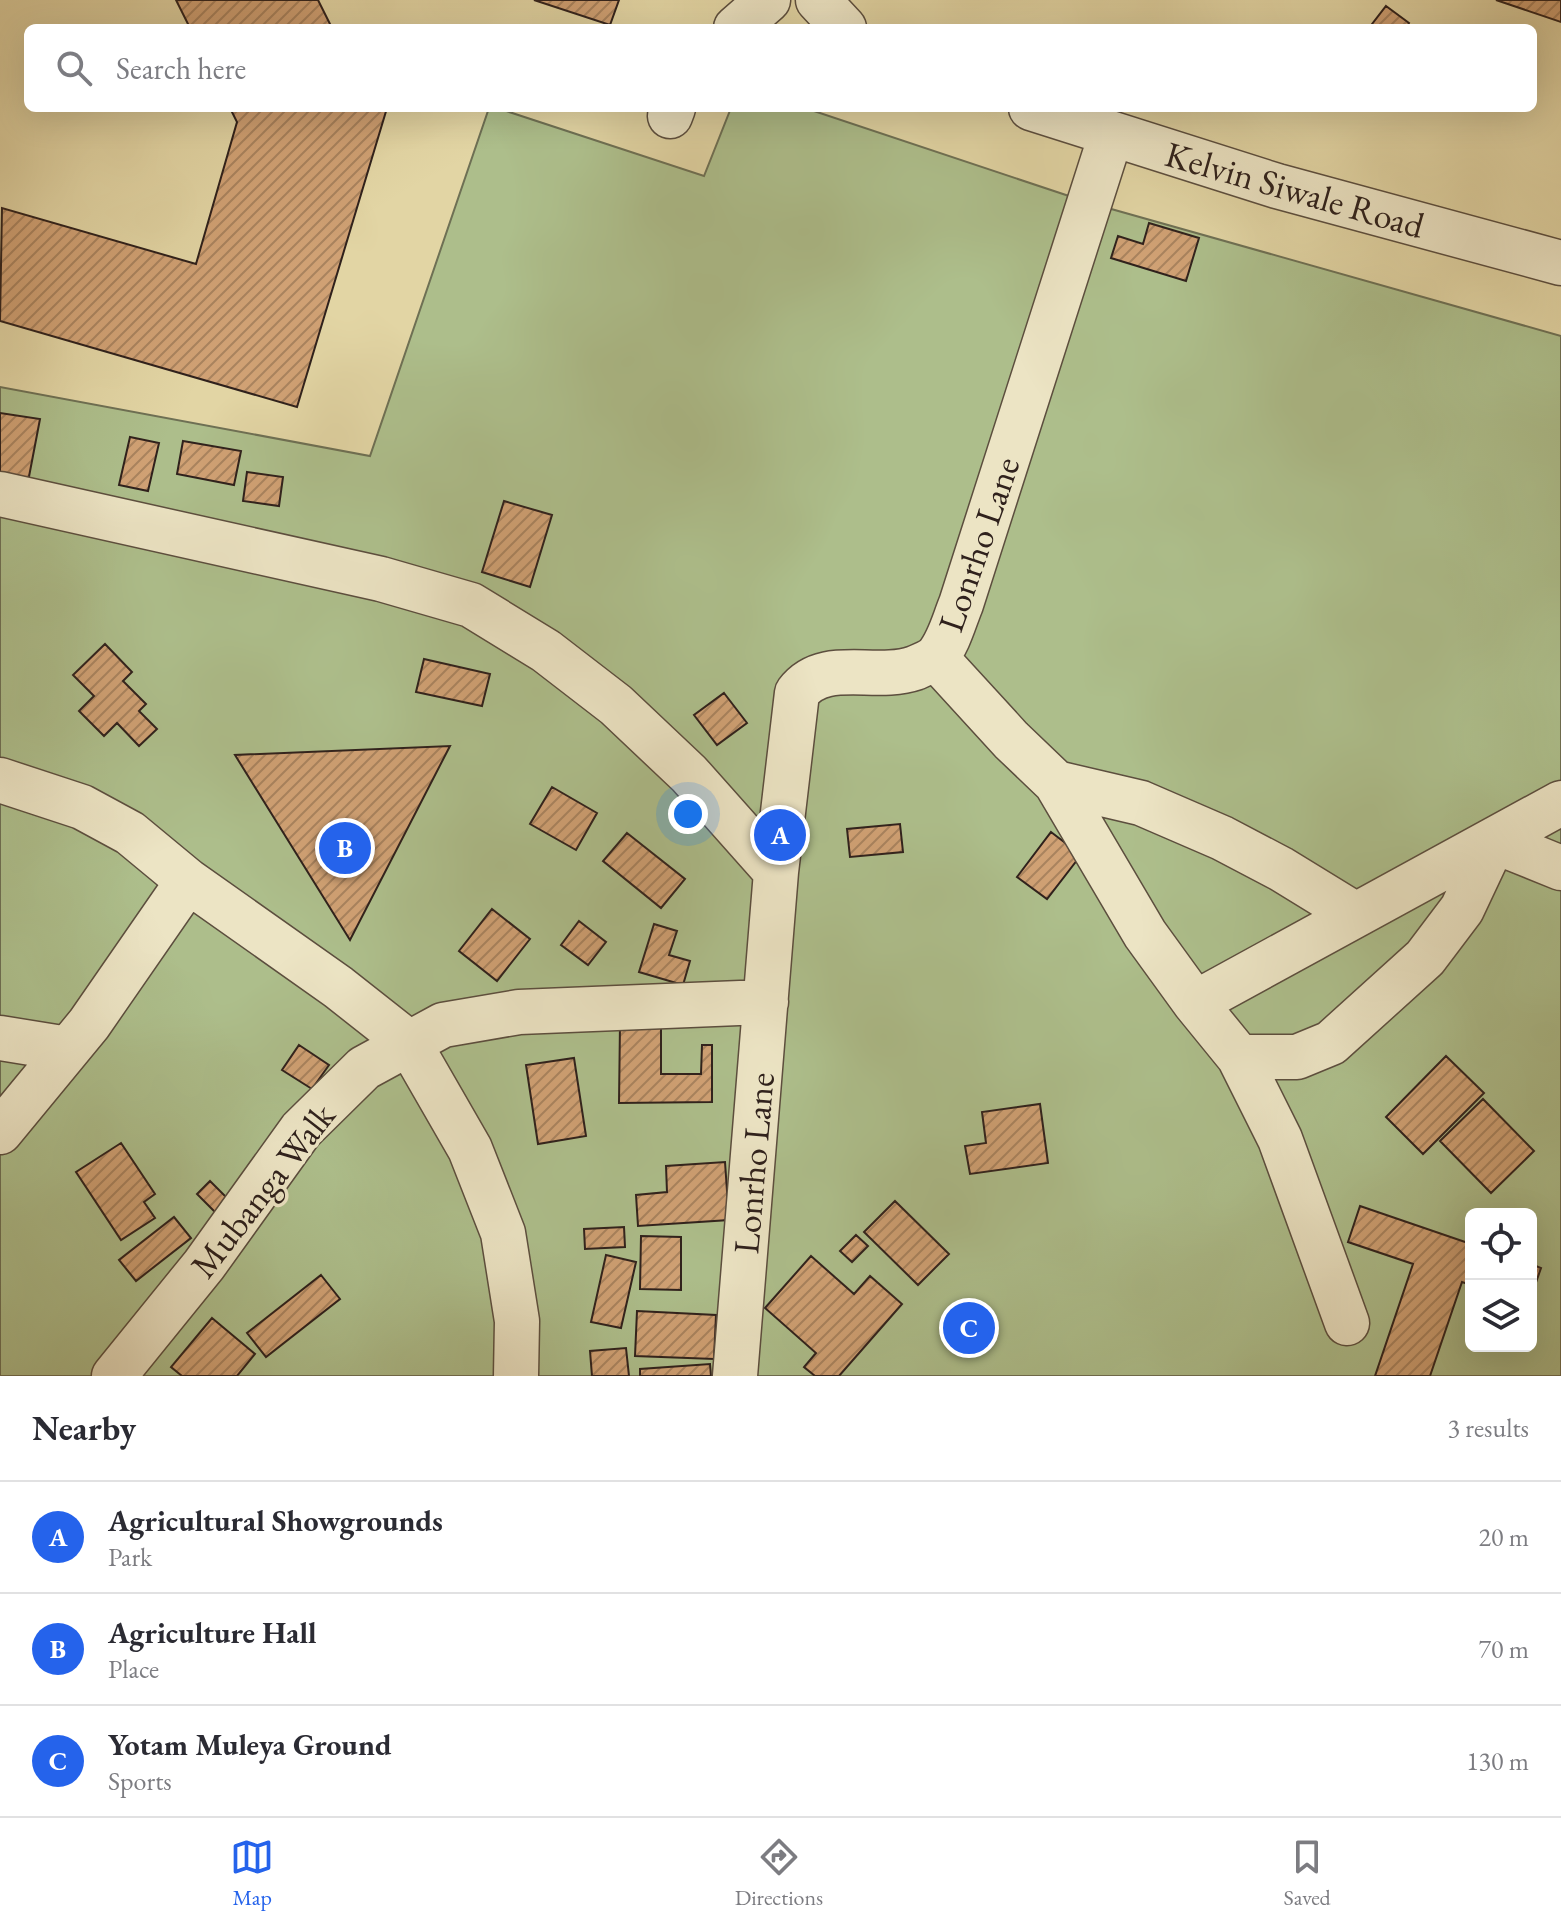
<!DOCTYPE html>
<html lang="en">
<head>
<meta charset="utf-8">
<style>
  body { margin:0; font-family:"EB Garamond",serif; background:#f2f2f3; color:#2b2b33 }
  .controls { position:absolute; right:24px; bottom:24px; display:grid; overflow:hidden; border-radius:12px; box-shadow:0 8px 32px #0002 }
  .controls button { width:72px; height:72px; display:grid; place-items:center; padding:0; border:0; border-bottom:2px solid #e1e1e2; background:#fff; color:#2b2b33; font:40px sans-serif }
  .you { position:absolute; left:688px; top:814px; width:28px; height:28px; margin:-20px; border:6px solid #fff; border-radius:50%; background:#1a73e8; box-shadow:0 0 0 12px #1a73e833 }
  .badge { display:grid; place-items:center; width:52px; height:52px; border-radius:50%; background:#2563eb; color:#fff; font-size:26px; font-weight:700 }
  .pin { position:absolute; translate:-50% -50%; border:4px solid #fff; box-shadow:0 2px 8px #0006 }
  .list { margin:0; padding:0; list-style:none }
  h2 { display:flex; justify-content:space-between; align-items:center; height:104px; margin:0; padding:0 32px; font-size:34px }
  h2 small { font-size:26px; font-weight:400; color:#7c7c81 }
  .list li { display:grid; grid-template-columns:52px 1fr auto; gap:24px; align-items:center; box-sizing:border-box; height:112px; padding:0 32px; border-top:2px solid #e1e1e2 }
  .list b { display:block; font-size:30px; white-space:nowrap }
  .list p { margin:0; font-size:26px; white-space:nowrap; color:#7c7c81 }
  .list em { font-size:26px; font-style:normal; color:#7c7c81 }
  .icon { flex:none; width:44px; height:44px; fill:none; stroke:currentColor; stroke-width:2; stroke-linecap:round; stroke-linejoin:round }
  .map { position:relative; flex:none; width:1561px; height:1376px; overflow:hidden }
  .search { position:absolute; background:#fff; box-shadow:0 8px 32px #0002; left:24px; right:24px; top:24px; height:88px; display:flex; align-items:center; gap:20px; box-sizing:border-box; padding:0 28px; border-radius:12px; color:#7c7c81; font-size:30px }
  .sheet { height:440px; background:#fff }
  nav { display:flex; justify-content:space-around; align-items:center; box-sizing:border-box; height:112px; border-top:2px solid #e1e1e2; background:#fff; font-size:22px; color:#7c7c81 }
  nav a { display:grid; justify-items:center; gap:4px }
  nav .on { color:#2563eb }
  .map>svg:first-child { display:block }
</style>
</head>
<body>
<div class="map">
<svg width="1561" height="1376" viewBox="0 0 1561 1376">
  <defs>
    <pattern id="building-hatch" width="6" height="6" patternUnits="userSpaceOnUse" patternTransform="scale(2)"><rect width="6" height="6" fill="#d0a174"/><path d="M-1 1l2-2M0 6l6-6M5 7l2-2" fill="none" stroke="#a9835e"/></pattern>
  </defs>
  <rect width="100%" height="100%" fill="#e2d5a4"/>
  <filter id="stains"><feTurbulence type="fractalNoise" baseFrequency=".0025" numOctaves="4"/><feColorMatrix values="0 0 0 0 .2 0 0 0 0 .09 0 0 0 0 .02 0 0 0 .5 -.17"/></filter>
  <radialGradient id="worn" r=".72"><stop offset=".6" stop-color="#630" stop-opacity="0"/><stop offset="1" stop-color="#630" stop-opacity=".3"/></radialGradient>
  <path fill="#adbe8b" stroke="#6e7054" stroke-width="2" fill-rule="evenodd" d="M489,108h8l207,68 27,-68h74l285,95 471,133v1040h-1561v-989l370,69zM1471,1214h60v132h-60z"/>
  <path fill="url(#building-hatch)" stroke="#2f211c" stroke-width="2" d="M176,0h142l14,28h-142z
    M534,0h85l-9,25z
    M1496,0h65v22z
    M1386,6l23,17 -3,5h-37z
    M230,108h157l-90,299 -297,-86 2,-113 194,56 41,-142z
    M1149,223l50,15 -13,43 -75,-23 7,-22 25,8z
    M0,413l40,6 -13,68 -27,-4z
    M130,437l29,6 -11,48 -29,-6z
    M183,441l58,10 -7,34 -57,-11z
    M247,472l36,5 -4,29 -36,-5z
    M504,501l48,14 -22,72 -48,-15z
    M105,644l27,28 -9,9 23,23 -7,7 18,18 -18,17 -22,-23 -13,13 -25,-25 15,-15 -21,-21z
    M424,659l66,15 -8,32 -66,-14z
    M724,693l23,30 -30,22 -23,-30z
    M450,746l-100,194 -115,-185z
    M552,787l45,26 -21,37 -46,-26z
    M900,824l3,28 -53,5 -3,-28z
    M1051,832l30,23 -34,44 -30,-22z
    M627,833l58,46 -24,29 -58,-47z
    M492,909l38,30 -33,42 -38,-30z
    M579,921l27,21 -18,23 -27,-20z
    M654,924l23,7 -8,24 21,6 -7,24 -44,-13z
    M661,1023v51h40l1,-29h10v57l-93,1 1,-79z
    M299,1045l30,20 -17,24 -30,-19z
    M1446,1056l38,37 -61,61 -37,-37z
    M574,1058l12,78 -48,8 -12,-79z
    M1483,1099l51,52 -43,42 -51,-52z
    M1040,1104l8,59 -78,11 -5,-28 21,-3 -4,-31z
    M121,1143l34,51 -11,8 11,16 -34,22 -45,-68z
    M725,1162l4,58 -91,6 -2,-31 31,-3 -1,-26z
    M210,1181l21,21 -13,13 -21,-21z
    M895,1201l54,53 -31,31 -54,-53z
    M1360,1206l111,38v41l-9,-3 -32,94h-55l38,-112 -65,-22z
    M174,1217l17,21 -55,43 -17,-21z
    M624,1227l1,20 -40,2 -1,-20z
    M856,1235l12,11 -16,16 -12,-11z
    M641,1236l40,1v53l-41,-1z
    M606,1255l30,7 -15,66 -30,-6z
    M811,1256l43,38 16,-18 32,28 -63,72h-24l-11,-9 12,-14 -51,-45z
    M1531,1264l10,4 -10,29z
    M321,1275l19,24 -74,58 -19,-24z
    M637,1311l79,4 -2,44 -79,-3z
    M212,1318l43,36 -18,22h-55l-11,-9z
    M626,1348l3,28h-37l-2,-25z
    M710,1364l1,12h-71v-7z"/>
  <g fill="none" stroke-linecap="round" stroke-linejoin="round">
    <defs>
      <path id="minor" d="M818,0l26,28
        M736,28l32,-28
        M1031,108l246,78 284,77
        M670,116l3,-8
        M0,494l381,85 90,26 75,46 70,54 73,69 87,98
        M936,658l75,82 45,43 85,20 81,35 59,31 75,46
        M0,780l82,27 48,26 58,48 150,106 71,56 61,106 33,84 14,88 -1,55
        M1056,783l89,151 50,69 44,54 41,82 67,184
        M1195,1003l366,-200
        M0,1038l68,11
        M1239,1057h58l34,-14 94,-85 37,-49 32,-68 67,27
        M0,1132l89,-108 99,-143
        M114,1376l90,-111 97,-135 63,-62 79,-43 76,-13 247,-10
        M735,1376l41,-504 21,-179c27,-36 77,-11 118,-25 7,-3 17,-7 22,-12 12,-14 17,-35 24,-52l150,-469"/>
    </defs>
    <use href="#minor" stroke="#5c4e3e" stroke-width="47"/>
    <use href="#minor" stroke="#ece4c4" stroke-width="44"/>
  </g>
  <g text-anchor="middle" stroke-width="7" stroke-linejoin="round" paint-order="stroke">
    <g font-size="36" fill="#2f211c" stroke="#ece4c4">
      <text transform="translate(1295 189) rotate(16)" y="13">Kelvin Siwale Road</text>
      <text transform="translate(978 544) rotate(-71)" y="13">Lonrho Lane</text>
      <text transform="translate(753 1163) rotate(-85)" y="13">Lonrho Lane</text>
      <text transform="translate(262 1190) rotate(-52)" y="13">Mubanga Walk</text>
    </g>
  </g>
  <rect width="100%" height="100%" filter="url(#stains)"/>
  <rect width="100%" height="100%" fill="url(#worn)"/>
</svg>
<div class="controls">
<button><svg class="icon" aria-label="locate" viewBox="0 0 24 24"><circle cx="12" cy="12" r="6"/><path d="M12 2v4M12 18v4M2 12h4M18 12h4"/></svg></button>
<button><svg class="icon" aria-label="layers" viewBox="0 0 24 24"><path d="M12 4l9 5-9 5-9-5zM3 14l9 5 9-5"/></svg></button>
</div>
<div class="you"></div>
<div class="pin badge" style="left:780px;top:835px">A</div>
<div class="pin badge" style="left:345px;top:848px">B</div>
<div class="pin badge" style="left:969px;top:1328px">C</div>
<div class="search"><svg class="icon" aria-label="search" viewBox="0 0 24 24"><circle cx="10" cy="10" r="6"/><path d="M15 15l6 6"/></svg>Search here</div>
</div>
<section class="sheet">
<h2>Nearby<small>3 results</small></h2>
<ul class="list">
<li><span class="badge">A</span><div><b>Agricultural Showgrounds</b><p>Park</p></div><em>20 m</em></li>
<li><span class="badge">B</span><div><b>Agriculture Hall</b><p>Place</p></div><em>70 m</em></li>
<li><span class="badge">C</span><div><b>Yotam Muleya Ground</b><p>Sports</p></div><em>130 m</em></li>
</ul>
</section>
<nav>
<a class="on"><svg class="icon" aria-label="map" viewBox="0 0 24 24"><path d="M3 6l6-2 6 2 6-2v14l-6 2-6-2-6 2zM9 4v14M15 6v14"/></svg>Map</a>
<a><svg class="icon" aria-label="directions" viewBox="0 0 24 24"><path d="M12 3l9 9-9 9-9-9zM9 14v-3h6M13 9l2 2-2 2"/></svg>Directions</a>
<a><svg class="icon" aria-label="saved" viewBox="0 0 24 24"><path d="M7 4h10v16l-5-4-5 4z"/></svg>Saved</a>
</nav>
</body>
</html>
